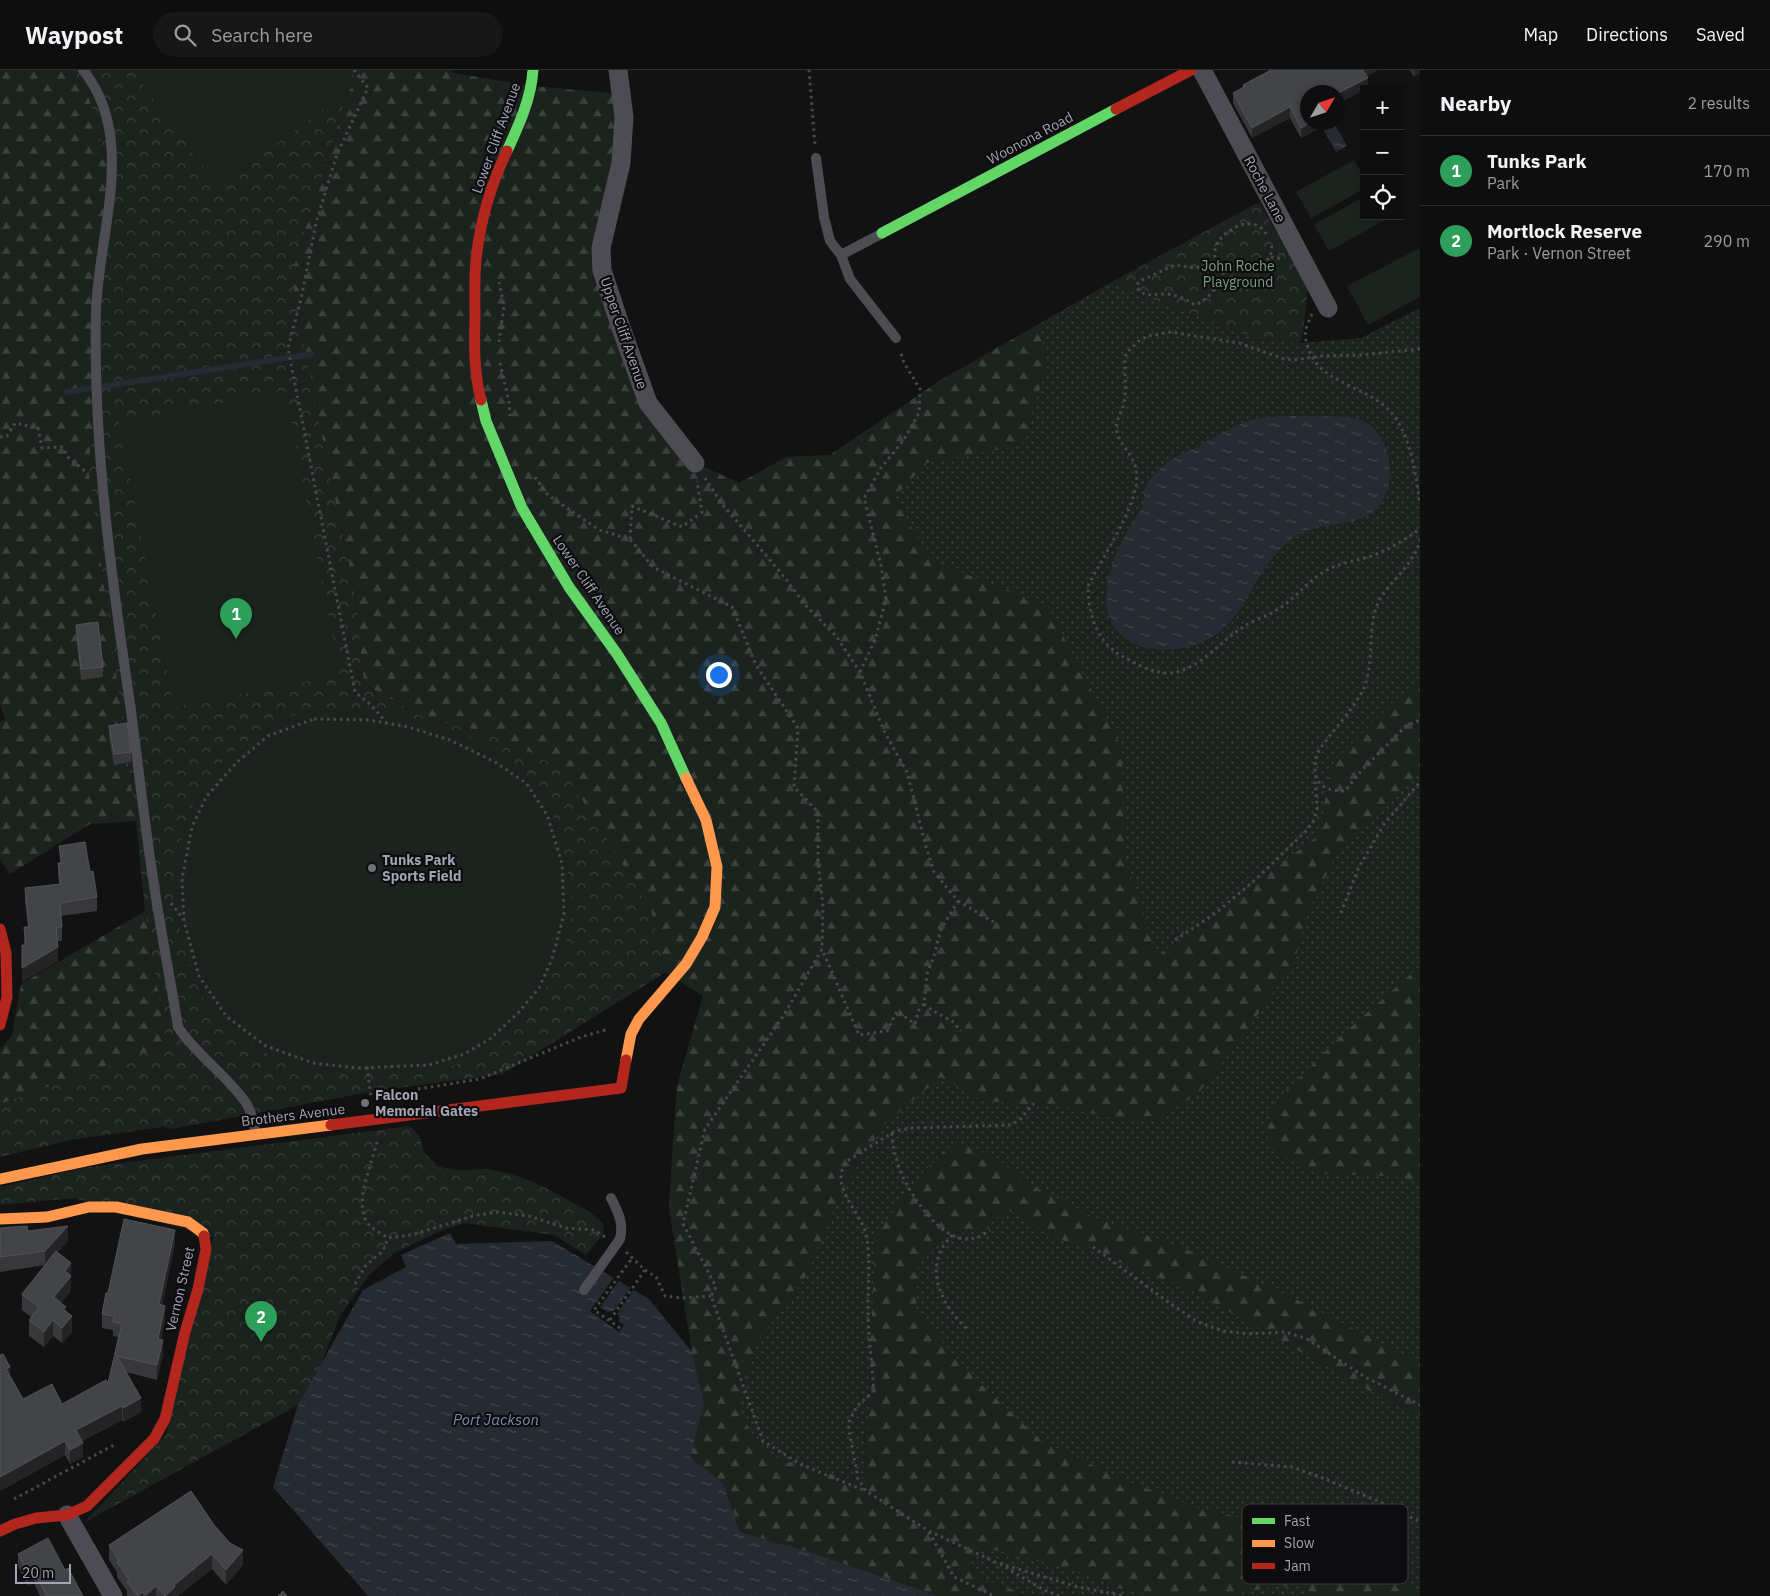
<!DOCTYPE html>
<html lang="en">
<head>
<meta charset="utf-8">
<style>
  body { margin:0; font-family:"IBM Plex Sans",sans-serif; background:#171717; color:#f1f3f6 }
  .controls { position:absolute; right:15px; top:15px; display:grid; overflow:hidden; border-radius:0px; box-shadow:0 2px 8px #0003 }
  .controls button { width:45px; height:45px; display:grid; place-items:center; padding:0; border:0; border-bottom:1px solid #2e2e2e; background:#0e0e0e; color:#f1f3f6; font:25px sans-serif }
  .compass { position:absolute; left:1300px; top:15px; width:45px; height:45px; border-radius:50%; background:#0e0e0e; box-shadow:0 2px 8px #0003; rotate:51deg }
  .scale { position:absolute; left:15px; bottom:12px; width:56px; box-sizing:border-box; padding-left:5px; border:2px solid #a2a4b4; border-top:0; font-size:14px; line-height:18px; white-space:nowrap; color:#a2a4b4; -webkit-text-stroke:4px #0d0c0e; paint-order:stroke }
  .you { position:absolute; left:718px; top:604px; width:18px; height:18px; margin:-12px; border:4px solid #fff; border-radius:50%; background:#1a73e8; box-shadow:0 0 0 8px #1a73e833 }
  .badge { display:grid; place-items:center; width:32px; height:32px; border-radius:50%; background:#ea580c; color:#fff; font-size:16px; font-weight:700 }
  .pin { position:absolute; translate:-50% -41px; filter:drop-shadow(0 1px 2px #0008) }
  .pin::after { content:''; position:absolute; top:26px; width:18px; height:15px; background:inherit; clip-path:polygon(0 0,100% 0,50% 100%) }
  .list { margin:0; padding:0; list-style:none }
  h2 { display:flex; justify-content:space-between; align-items:center; height:65px; margin:0; padding:0 20px; font-size:21px }
  h2 small { font-size:16px; font-weight:400; color:#9b9c9e }
  .list li { display:grid; grid-template-columns:32px 1fr auto; gap:15px; align-items:center; box-sizing:border-box; height:70px; padding:0 20px; border-top:1px solid #2e2e2e }
  .list b { display:block; font-size:19px; white-space:nowrap }
  .list p { margin:0; font-size:16px; white-space:nowrap; color:#9b9c9e }
  .list em { font-size:16px; font-style:normal; color:#9b9c9e }
  .icon { flex:none; width:28px; height:28px; fill:none; stroke:currentColor; stroke-width:2; stroke-linecap:round; stroke-linejoin:round }
  .map { position:relative; flex:none; width:1420px; height:1526px; overflow:hidden }
  header { display:flex; align-items:center; gap:30px; box-sizing:border-box; height:70px; padding:0 25px; background:#0e0e0e; border-bottom:1px solid #2e2e2e }
  header strong { font-size:24px }
  nav { display:flex; gap:28px; margin-inline-start:auto; font-size:18px }
  .search { width:350px; height:45px; background:#171717; display:flex; align-items:center; gap:12px; box-sizing:border-box; padding:0 18px; border-radius:28px; color:#9b9c9e; font-size:19px }
  main { display:flex }
  aside { flex:1; background:#0e0e0e }
  .map>svg:first-child { display:block }
</style>
</head>
<body>
<header>
<strong>Waypost</strong>
<div class="search"><svg class="icon" aria-label="search" viewBox="0 0 24 24"><circle cx="10" cy="10" r="6"/><path d="M15 15l6 6"/></svg>Search here</div>
<nav><a>Map</a><a>Directions</a><a>Saved</a></nav>
</header>
<main>
<div class="map">
<svg width="1420" height="1526" viewBox="0 0 1420 1526">
  <defs>
    <pattern id="grass-dots" width="8" height="8" patternUnits="userSpaceOnUse" patternTransform="scale(1.25)"><rect width="8" height="8" fill="#1c231e"/><path d="M2 2h.1M6 6h.1" fill="none" stroke="#3a403c" stroke-width="1.8" stroke-linecap="round"/></pattern>
    <pattern id="forest-firs" width="22" height="20" patternUnits="userSpaceOnUse" patternTransform="scale(1.25)"><rect width="22" height="20" fill="#1c231e"/><path d="M5 1l3.5 6h-7zM16 11l3.5 6h-7z" fill="#3a403c"/></pattern>
    <pattern id="park-crowns" width="20" height="18" patternUnits="userSpaceOnUse" patternTransform="scale(1.25)"><rect width="20" height="18" fill="#1c231e"/><path d="M2 6a3 3 0 1 1 6 0M12 15a3 3 0 1 1 6 0" fill="none" stroke="#3a403c"/></pattern>
    <pattern id="water-ripples" width="26" height="14" patternUnits="userSpaceOnUse" patternTransform="scale(1.25)"><rect width="26" height="14" fill="#262b33"/><path d="M2 4q2-2 4 0t4 0M15 11q2-2 4 0t4 0" fill="none" stroke="#42474e"/></pattern>
  </defs>
  <rect width="100%" height="100%" fill="#121212"/>
  <path fill="url(#grass-dots)" d="M1110,213l150,57 40,3 61,-5 59,-30v1288h-484l-232,-192 -12,-52 -23,-145 8,-121 56,-91 -64,-475 118,-63 43,-2 111,-75z"/>
  <path fill="url(#forest-firs)" d="M0,0h67l19,17 20,73 3,20 -20,292 47,349 -46,3 -80,50 -10,-15v-137l5,-3 -5,-15z
    M355,0h97l1,3 79,13 90,8 -21,154 47,155 47,60 45,20 47,-26 43,-2 111,-75 97,-55 10,38 -26,82 -95,18 -33,34 37,64 116,44 75,143 2,108 33,100 163,-122 8,-54 8,-21 57,-57 27,-19v88l-41,43 -39,34 -31,61 -14,51 -43,63 -54,71 -44,26h-36l-47,-12 -87,-7 -44,-24 -56,48 -41,63 -37,88 -50,67 -18,61 15,34 19,19 90,26 9,-93v-57l5,-98 49,-65 28,-27 40,12 32,27 70,36 86,29 106,48 133,67v54l-18,-7 -211,-119 -144,-56 -39,-24 -21,15 -47,15 -22,17 -2,53 25,31 41,44 59,56 84,39 70,27 77,18 75,21 73,47v3h-111l-8,-10 -30,1 -47,9h-64l-38,-7 -54,-20 -68,-18 -23,-3 -6,10 2,11 11,10 45,17h-93l-3,-2 -124,-42 -69,-20 -17,-49 -33,-26 14,-53 -12,-52 -23,-145 8,-121 26,-90 -37,-24 -164,-236 -75,-17 -63,-35 -9,-91 -29,-136 -35,-182z
    M145,841l22,134 -167,59v-54l12,-15 9,-51z
    M1420,896v216l-27,-6 -74,-2 -45,-23 -9,-22 10,-27 68,-68z"/>
  <path fill="url(#park-crowns)" d="M67,0h288l-64,205 35,182 29,136 9,91 63,35 75,17 62,35 87,139 15,62 -163,102 -128,17 -203,38 -9,-2 -93,13 -70,17v-53l167,-59 -22,-134 -9,-90 -47,-349 20,-292 -3,-20 -20,-73z
    M1259,132l49,86 -5,46 -3,9 -40,-3 -150,-57z
    M410,1056l9,9 5,17 14,15 20,3 30,-1 23,5 25,9 51,27 15,12 2,11 -18,22 -32,-20 -90,-12 -24,8 -46,22 -27,24 -27,39 -21,53 -21,36 -213,117 81,-87 47,-198 -138,-39 -75,7v-18l82,-19z"/>
  <path fill="#1c231e" d="M132,0h213l11,15 -138,102z
    M1354,90l10,17v12l-53,29 -15,-26z
    M1364,127v19h21l2,3 -58,32 -15,-27z
    M1420,178v49l-52,28 -21,-39z
    M285,321l55,284 -166,32 -55,-285z
    M345,639l46,4 38,11 51,17 40,28 24,23 16,41 12,60 -2,38 -12,33 -17,33 -37,42 -27,19 -32,10 -37,5 -62,1 -36,-4 -37,-13 -36,-23 -34,-35 -21,-57 -7,-41 4,-57 16,-44 25,-36 21,-19 48,-29z"/>
  <path fill="url(#water-ripples)" d="M1334,53l13,23 -11,6 -13,-23z
    M1340,346c11,2 22,3 31,10 24,19 26,71 -1,88 -19,12 -45,9 -67,18 -11,5 -20,14 -28,23 -30,34 -34,76 -84,91 -19,6 -42,5 -60,-4 -41,-24 -23,-77 -4,-110 4,-8 11,-16 15,-24 2,-6 2,-11 2,-16 2,-11 11,-20 19,-26 10,-9 24,-14 36,-20 15,-8 31,-19 47,-24 28,-9 65,-5 94,-6z
    M450,1163l6,11 96,-3 97,58 43,53 12,52 -14,53 33,26 17,49 69,20 124,42 3,2h-568l-95,-109 25,-82 65,-115 43,-23 -5,-12z"/>
  <path fill="#121212" d="M615,1206l5,3 -20,28 7,5 7,-1 18,-25 3,2 -18,26 3,4 -2,3 6,4 -5,7 -29,-21z"/>
  <g fill="none" stroke-linecap="round" stroke-linejoin="round">
    <path stroke="#262b33" stroke-width="5.5" d="M67,322l245,-38"/>
    <path stroke="#48484d" stroke-width="3" stroke-dasharray="2.5 4" stroke-linecap="butt" d="M354,0l14,18 -31,66 -21,69 -15,76 -13,49 67,344 16,13 16,18
      M809,0l6,75
      M1271,187l11,2
      M1208,194h7l9,8c-7,14 -14,27 -29,33 -9,-6 -17,-9 -27,-11 -12,-1 -23,5 -31,-6l1,-5 4,-3 33,-15 21,3z
      M1215,194c0,-7 -1,-14 2,-20 6,-12 28,-26 41,-18 4,2 7,6 9,9
      M1224,202c19,0 53,-4 47,-30
      M1312,244c-7,15 -9,20 -3,36 13,36 63,36 85,66 18,25 21,57 26,87
      M499,272l5,-36 -5,-24
      M1420,279l-59,6 -41,1 -25,4 -11,-1 -45,-16 -68,-11 -23,4 -8,4 -13,12 -2,5c-1,16 2,30 -1,46 -2,10 -10,18 -7,29 6,21 23,24 19,53 -5,31 -33,71 -48,101 0,26 8,55 32,69 16,9 38,22 57,17 26,-7 44,-31 66,-45 12,-8 28,-12 40,-21 15,-11 27,-27 44,-36 14,-8 32,-9 47,-15 17,-6 31,-16 46,-26
      M500,293l9,39 1,14
      M0,367l7,-1 8,-13 23,5 4,20 20,-1 6,10 19,16
      M535,407l13,18 51,35 31,9 23,28 79,40 24,58 42,63 -4,59 24,25v51l5,43 -1,43 -38,66 -79,114 -22,95 33,63 -5,9 52,145 39,24 64,26
      M705,408l17,26 59,69 26,34 29,29 24,36 25,61 22,39 19,75 8,25 24,29 -17,28 -7,27 -7,18 -3,30 -5,6 -4,14 -18,-13 -10,20 -28,4 -37,-86
      M630,469l2,-33 50,21 20,-15 -5,-31
      M1420,469c-4,23 -28,40 -40,60 -14,26 -5,59 -15,86 -8,22 -36,48 -48,69 -6,25 1,37 28,37l18,-22 43,-43 14,-6
      M860,602l15,-32 11,-41 -5,-34 -17,-67 17,-30 22,-27 16,-28 1,-24 -16,-26 -4,-13
      M314,649l55,1 39,7 42,13 45,22 31,21 21,32 15,48 2,51 -12,45 -13,29 -21,25 -28,26 -26,15 -35,11 -71,3 -45,-5 -47,-17 -40,-30 -27,-40 -15,-55 -2,-42 10,-52 14,-30 30,-34 32,-27z
      M958,831l39,23
      M171,833l13,17
      M1341,843l18,-46 26,-44 35,-41
      M1175,870l41,-27 40,-34 51,-49 7,-10 3,-11 -2,-32
      M924,934l9,7 19,10 9,10
      M367,997l4,30
      M418,1019l62,-10 101,-42 28,-8
      M1034,1033l-15,18 -10,4 -97,3 -17,3 -48,30c-19,25 13,49 19,73 5,23 2,49 2,73 0,28 4,56 6,84l-17,15 -9,18 10,55 8,12 63,40 66,31 83,25 47,9
      M892,1063c1,15 4,28 10,42 9,21 38,63 63,64 10,1 18,-4 25,-9
      M377,1072c-5,23 -25,62 -8,83 5,5 13,9 19,13l23,-3 62,-19 23,-4 33,4 37,12 28,2 11,7
      M952,1165c-3,4 -7,8 -9,12 -18,30 4,64 25,83
      M1093,1177l82,60 23,15 25,9 25,3 38,-2 21,7 58,38 55,28
      M645,1200l11,7 9,19 16,2 30,-2
      M355,1214l11,-19 17,-14 5,-13
      M610,1250l35,-50 -19,-18
      M620,1258l-26,-18 39,-53
      M1232,1392l60,5 28,10 58,24 42,21
      M14,1429l100,-54
      M929,1462l25,45 40,19
      M1000,1494l44,26 15,6"/>
    <path stroke="#4c4c52" stroke-width="10" d="M83,0c55,67 15,165 13,241 -3,132 15,263 34,393 8,58 14,116 23,174 7,50 17,99 25,149 19,29 49,48 68,76 6,8 7,21 10,30
      M816,88l8,59 6,24 11,14
      M881,164l-40,21 9,24 46,59
      M584,1220l36,-51c4,-16 -2,-27 -9,-41"/>
    <path stroke="#4c4c52" stroke-width="19" d="M618,0l6,47 -3,46 -20,85 1,22 18,55 28,78 47,60
      M1202,0l126,238
      M67,1445l46,81"/>
    <path stroke="#63d668" stroke-width="11" d="M507,81c12,-26 24,-52 26,-81
      M882,163l234,-124
      M481,330l5,21 36,87 47,79 48,67 44,69 25,55"/>
    <path stroke="#ff974d" stroke-width="11" d="M626,990l5,-26 8,-15 47,-55 16,-27 13,-30 2,-40 -11,-47 -20,-42
      M0,1109l142,-30 189,-24
      M0,1149l47,-2 42,-10h27l72,15 15,11 1,3"/>
    <path stroke="#b3261e" stroke-width="11" d="M1116,39l75,-39
      M481,330c-7,-27 -7,-55 -6,-83 0,-19 -1,-38 1,-57 4,-37 15,-76 31,-109
      M0,859l6,24 1,44 -7,28
      M331,1055l290,-37 5,-28
      M0,1461l15,-7 21,-6 31,-3 20,-9 67,-67 11,-20 20,-87 13,-43 8,-40 -2,-13"/>
  </g>
  <path fill="#38383a" d="M1271,0h107l-11,6 1,12 -4,1v1l-26,13 -30,-11 20,30v2l-27,14 -11,-20 -38,20 -19,-35v-10l10,-6v-2z
    M1410,0h10l-6,7z
    M76,555l27,42v10l-22,3 -5,-45z
    M109,656l22,26v10l-17,3 -5,-28z
    M59,776l31,26 7,25v14l-36,5 1,11v14h-5l1,20 -36,21v-37h2v-18h4l-3,-25v-14l34,-4 -1,-7v-14h2z
    M0,1158l28,3 40,10 -11,11 14,39 -10,12 5,8 6,21 -10,11 -9,-7 -9,11 -15,-11v-16l2,-3 -9,-7v-16l23,-29 -45,7z
    M175,1174l-13,61 3,16 -4,19 2,14 -6,26 -31,-8 15,40 -18,10 -1,-2 -40,21 1,16 -13,7 -5,-9 -65,36v-136l10,22 13,22 39,5 46,-21 10,-46 -5,-1v-6l-11,-2v-14l6,-21z
    M214,1455l29,40 -17,20 -14,-16 -34,27h-51v-5l-10,-14v-5l-8,-12v-15z
    M18,1484l47,16 18,26h-43l-6,-13 -6,3 -10,-20z"/>
  <path fill="#242425" d="M1362,0h16l-16,9z
    M1414,0h6v4l-6,3z
    M1368,8v10l-4,1v1l-26,13v-10z
    M1290,37v11l-38,20v-10z
    M1311,52h17v2l-27,14v-10z
    M58,877v14l-36,21v-14z
    M68,1156v15l-23,24v-14z
    M175,1160v14l-16,74v-14z
    M71,1193v28l-17,22v-16l11,-26z
    M165,1236v15l-7,32v-14z
    M72,1246v16l-10,11v-15z
    M53,1250v16l-9,11v-15z
    M163,1270v14l-6,26v-15z
    M10,1297v14l-4,-12z
    M141,1328v14l-18,10v-14z
    M122,1336v14l-46,24v-14z
    M65,1371v14l-65,36v-14z
    M83,1373v14l-13,7v-14z
    M243,1480v15l-17,20v-15z
    M212,1484v15l-34,27h-13l9,-11z
    M34,1501v12l-6,3v-12z
    M156,1516v10h-10v-1z
    M143,1522v4h-5z"/>
  <path fill="#434447" stroke="#525358" d="M1271,0h92l5,8 -30,15 -30,-1v30h3l-10,6 -11,-21 -38,21 -19,-35 11,-6 -1,-2z
    M98,552l5,45 -22,2 -5,-44z
    M127,653l4,29 -17,2 -5,-28z
    M85,772l5,30 3,-1 4,26 -37,6 2,24 -6,1 2,19 -36,21v-23h4l-2,-18h5l-4,-39 36,-4 -3,-21h4l-3,-17z
    M124,1149l51,11 -16,74 6,2 -7,33 5,1 -6,25 -40,-9 24,42 -18,10 -1,-2 -46,24 7,13 -13,7 -5,-9 -65,36v-122l3,-1 7,13 -4,2 17,30 29,-15 10,20 44,-24 2,3 14,-59 -9,-2 1,-6 -12,-2 4,-21h2z
    M27,1156l1,5 40,-5 -23,25 -45,6v-29z
    M56,1181l15,12 -6,8 6,5 -17,21 12,10 -3,2 9,7 -10,12 -9,-8 -9,12 -15,-12 10,-13 -17,-13z
    M191,1421l23,34 16,18 13,7 -17,20 -14,-16 -38,31 1,2 -10,9 -9,-10 -10,9 -3,-3 -5,4 -11,-14 2,-2 -12,-18 2,-1 -10,-16z
    M48,1468l17,32 3,-2 15,28h-36l-13,-25 -6,3 -10,-20z
    M283,1521l4,5h-9z"/>
  <g fill="#70717b" stroke="#0d0c0e" stroke-width="2">
    <circle cx="372" cy="798" r="5"/>
    <circle cx="365" cy="1033" r="5"/>
  </g>
  <g text-anchor="middle" stroke-width="4.5" stroke-linejoin="round" paint-order="stroke">
    <g font-size="14" fill="#a2a4b4" stroke="#0d0c0e">
      <text transform="translate(496 68) rotate(-70)" y="5">Lower Cliff Avenue</text>
      <text transform="translate(1030 68) rotate(-28)" y="5">Woonona Road</text>
      <text transform="translate(1265 119) rotate(62)" y="5">Roche Lane</text>
      <text transform="translate(624 263) rotate(71)" y="5">Upper Cliff Avenue</text>
      <text transform="translate(589 515) rotate(56)" y="5">Lower Cliff Avenue</text>
      <text transform="translate(293 1045) rotate(-7)" y="5">Brothers Avenue</text>
      <text transform="translate(180 1219) rotate(-77)" y="5">Vernon Street</text>
    </g>
    <g font-size="14" fill="#799f82" stroke="#0d0c0e">
      <text x="1238" y="201">John Roche<tspan x="1238" dy="16">Playground</tspan></text>
    </g>
    <g font-size="14" font-weight="bold" fill="#a2a4b4" stroke="#0d0c0e" text-anchor="start">
      <text x="382" y="795">Tunks Park<tspan x="382" dy="16">Sports Field</tspan></text>
      <text x="375" y="1030">Falcon<tspan x="375" dy="16">Memorial Gates</tspan></text>
    </g>
    <g font-size="15" font-style="italic" fill="#788bb0" stroke="#0d0c0e">
      <text x="496" y="1355">Port Jackson</text>
    </g>
  </g>
  <rect x="1242" y="1434" width="166" height="80" rx="8" fill="#0d0c0e" stroke="#3a3a40" stroke-width="1"/>
  <rect x="1252" y="1448" width="23" height="6" fill="#63d668"/>
  <rect x="1252" y="1470" width="23" height="7" fill="#ff974d"/>
  <rect x="1252" y="1493" width="23" height="6" fill="#b3261e"/>
  <g font-size="14" fill="#a2a4b4">
    <text x="1284" y="1456">Fast</text>
    <text x="1284" y="1478">Slow</text>
    <text x="1284" y="1501">Jam</text>
  </g>
</svg>
<div class="controls">
<button>+</button>
<button>−</button>
<button><svg class="icon" aria-label="locate" viewBox="0 0 24 24"><circle cx="12" cy="12" r="6"/><path d="M12 2v4M12 18v4M2 12h4M18 12h4"/></svg></button>
</div>
<svg class="compass" viewBox="-18 -18 36 36"><path d="M0-13l5 13h-10z" fill="#e53935"/><path d="M0 13l5-13h-10z" fill="#9b9c9e"/></svg>
<div class="scale">20 m</div>
<div class="you"></div>
<div class="pin badge" style="left:236px;top:569px;background:#2e9e5b">1</div>
<div class="pin badge" style="left:261px;top:1272px;background:#2e9e5b">2</div>
</div>
<aside>
<h2>Nearby<small>2 results</small></h2>
<ul class="list">
<li><span class="badge" style="background:#2e9e5b">1</span><div><b>Tunks Park</b><p>Park</p></div><em>170 m</em></li>
<li><span class="badge" style="background:#2e9e5b">2</span><div><b>Mortlock Reserve</b><p>Park · Vernon Street</p></div><em>290 m</em></li>
</ul>
</aside>
</main>
</body>
</html>
